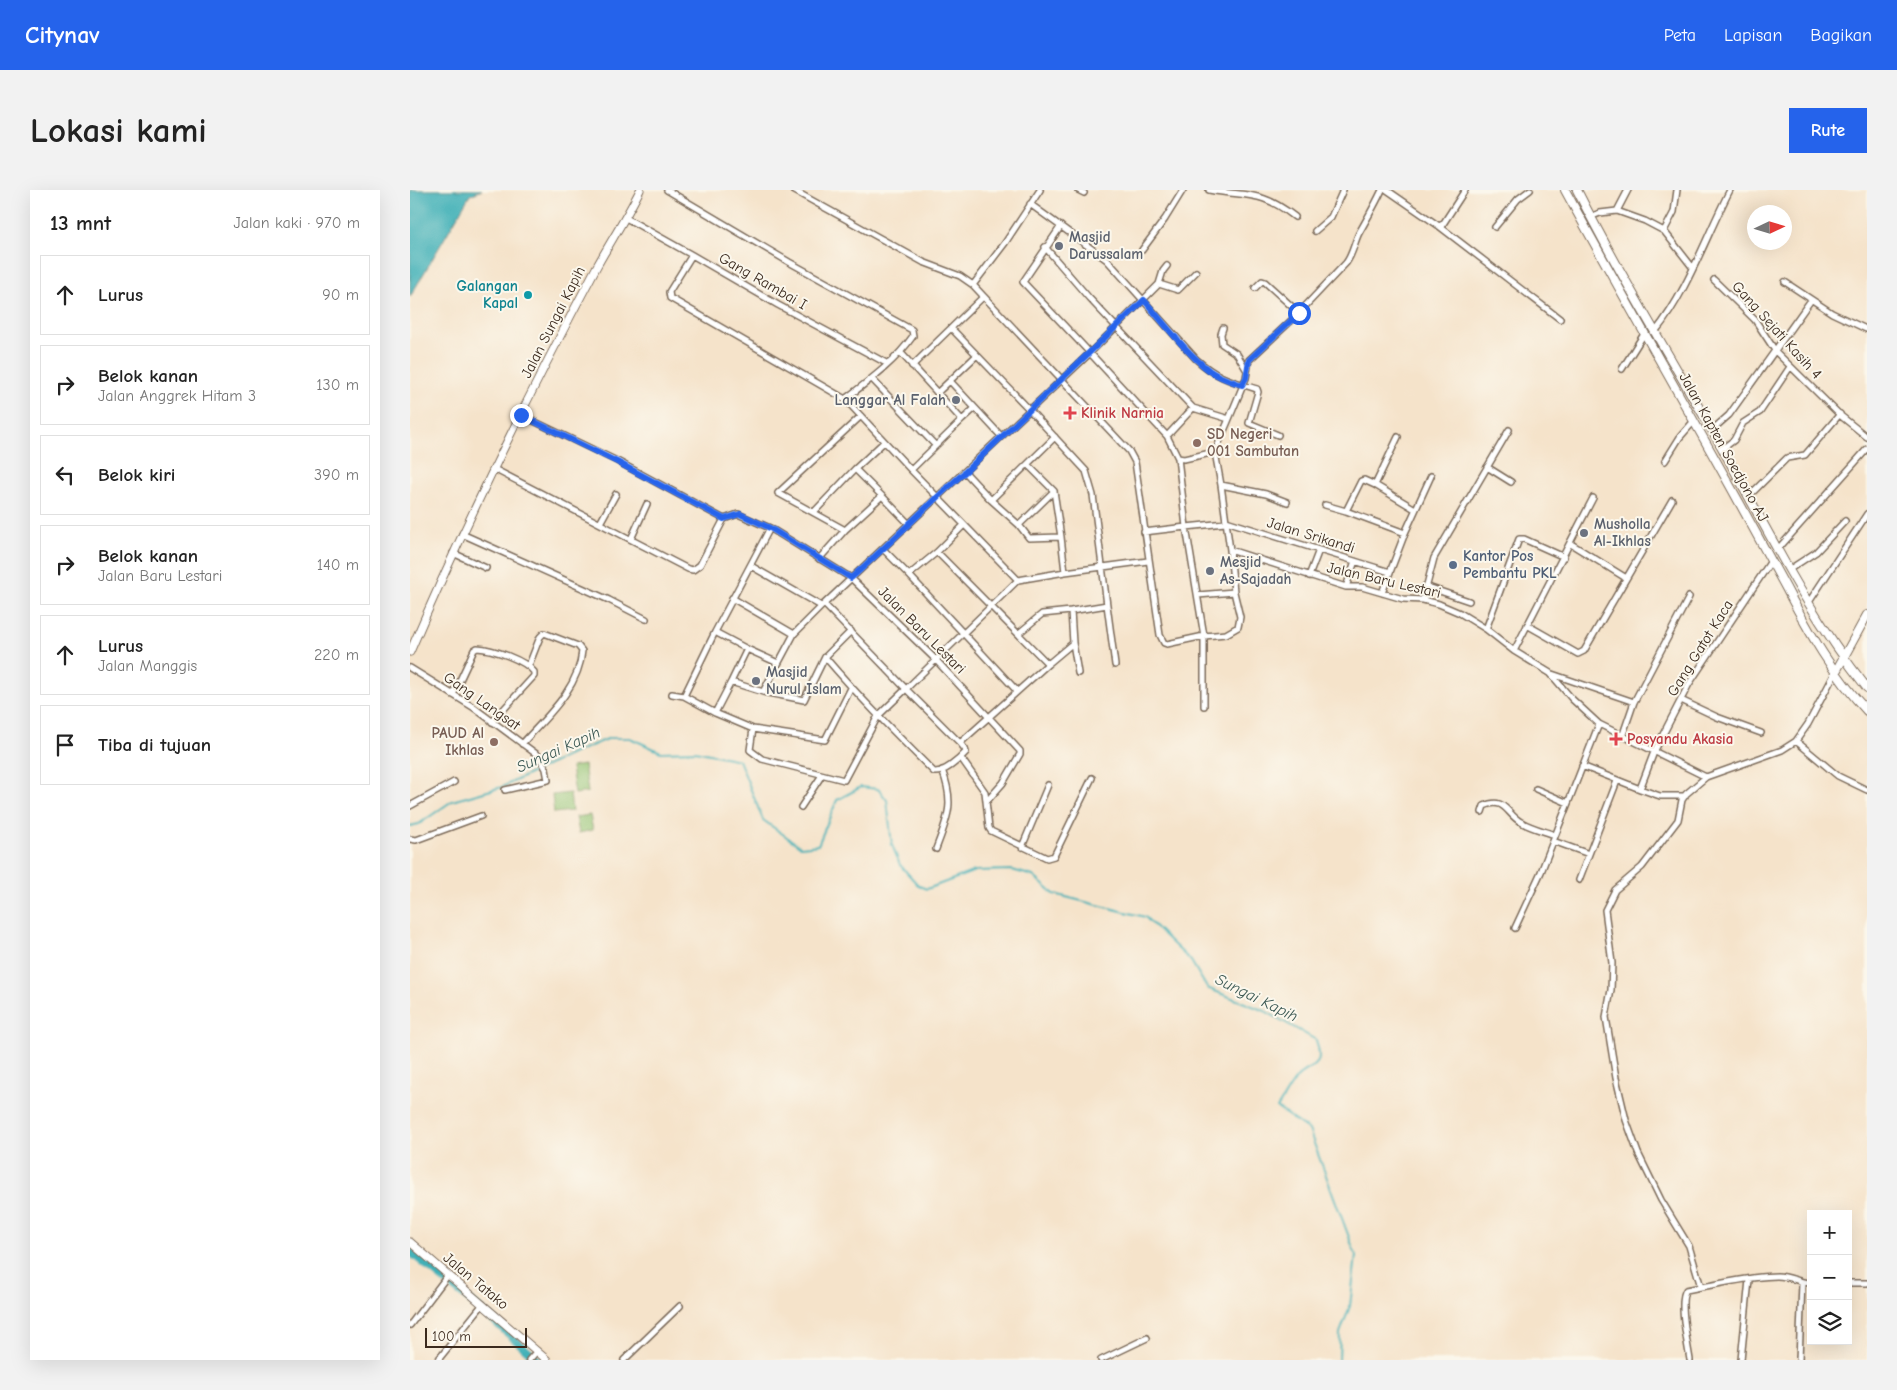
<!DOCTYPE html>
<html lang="id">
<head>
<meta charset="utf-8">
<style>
  body { margin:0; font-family:"Comic Neue",sans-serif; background:#f2f2f2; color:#222 }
  .controls { position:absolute; right:15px; bottom:15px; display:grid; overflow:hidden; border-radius:0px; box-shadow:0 5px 20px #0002 }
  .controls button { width:45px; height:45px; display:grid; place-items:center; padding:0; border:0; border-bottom:1px solid #e0e0e0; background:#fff; color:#222; font:25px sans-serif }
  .compass { position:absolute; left:1337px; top:15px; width:45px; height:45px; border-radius:50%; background:#fff; box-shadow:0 5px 20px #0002; rotate:86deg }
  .scale { position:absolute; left:15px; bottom:12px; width:102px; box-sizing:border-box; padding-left:5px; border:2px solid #3b2a1e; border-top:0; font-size:14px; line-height:18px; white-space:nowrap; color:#3b2a1e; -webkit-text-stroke:4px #fbf7ec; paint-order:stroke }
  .stop { position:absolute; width:15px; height:15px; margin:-11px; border:4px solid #2563eb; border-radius:50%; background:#fff }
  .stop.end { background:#2563eb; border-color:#fff; box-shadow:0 1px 5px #0008 }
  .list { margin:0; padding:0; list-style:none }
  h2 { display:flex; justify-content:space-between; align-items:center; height:65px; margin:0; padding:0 20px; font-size:21px }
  h2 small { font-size:16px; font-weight:400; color:#767676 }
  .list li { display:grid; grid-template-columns:32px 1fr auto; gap:15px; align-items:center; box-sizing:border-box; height:80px; margin:0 10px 10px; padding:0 10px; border:1px solid #e0e0e0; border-radius:0px }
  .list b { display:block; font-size:19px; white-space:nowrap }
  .list p { margin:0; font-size:16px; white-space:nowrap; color:#767676 }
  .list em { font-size:16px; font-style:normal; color:#767676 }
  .icon { flex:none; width:28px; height:28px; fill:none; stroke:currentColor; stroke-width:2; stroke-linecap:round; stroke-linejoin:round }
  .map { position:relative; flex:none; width:1457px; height:1170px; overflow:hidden; border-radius:0px }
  header { display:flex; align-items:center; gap:30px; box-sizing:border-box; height:70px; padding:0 25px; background:#2563eb; color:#fff }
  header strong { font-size:24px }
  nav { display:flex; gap:28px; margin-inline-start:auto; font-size:18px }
  .intro { display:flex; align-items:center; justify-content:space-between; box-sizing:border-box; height:120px; padding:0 30px }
  h1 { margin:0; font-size:35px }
  .button { padding:12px 22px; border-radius:0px; background:#2563eb; color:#fff; font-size:18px; font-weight:700 }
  main { display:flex; gap:30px; padding:0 30px }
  aside { flex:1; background:#fff; border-radius:0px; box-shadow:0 5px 20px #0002 }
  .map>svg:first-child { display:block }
</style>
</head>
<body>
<header>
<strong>Citynav</strong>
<nav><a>Peta</a><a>Lapisan</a><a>Bagikan</a></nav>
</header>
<div class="intro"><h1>Lokasi kami</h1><a class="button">Rute</a></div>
<main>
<aside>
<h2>13 mnt<small>Jalan kaki · 970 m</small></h2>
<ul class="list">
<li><svg class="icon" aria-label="ahead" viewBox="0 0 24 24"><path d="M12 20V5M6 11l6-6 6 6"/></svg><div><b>Lurus</b></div><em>90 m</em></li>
<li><svg class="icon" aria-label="right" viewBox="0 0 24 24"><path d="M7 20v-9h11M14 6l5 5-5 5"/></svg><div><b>Belok kanan</b><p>Jalan Anggrek Hitam 3</p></div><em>130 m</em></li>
<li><svg class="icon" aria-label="left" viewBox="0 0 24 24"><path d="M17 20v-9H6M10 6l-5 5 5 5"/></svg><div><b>Belok kiri</b></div><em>390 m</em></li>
<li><svg class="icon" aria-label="right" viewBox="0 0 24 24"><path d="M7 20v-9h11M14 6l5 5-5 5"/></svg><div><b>Belok kanan</b><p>Jalan Baru Lestari</p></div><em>140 m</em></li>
<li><svg class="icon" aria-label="ahead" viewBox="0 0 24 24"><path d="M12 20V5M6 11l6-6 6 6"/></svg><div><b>Lurus</b><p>Jalan Manggis</p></div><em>220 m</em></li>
<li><svg class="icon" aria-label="arrive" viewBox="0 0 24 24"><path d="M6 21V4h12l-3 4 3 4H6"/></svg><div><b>Tiba di tujuan</b></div></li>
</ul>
</aside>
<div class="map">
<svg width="1457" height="1170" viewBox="0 0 1457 1170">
  <rect width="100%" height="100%" fill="#fbf7ec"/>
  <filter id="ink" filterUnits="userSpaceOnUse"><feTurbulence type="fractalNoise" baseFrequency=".02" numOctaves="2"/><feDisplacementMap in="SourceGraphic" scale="10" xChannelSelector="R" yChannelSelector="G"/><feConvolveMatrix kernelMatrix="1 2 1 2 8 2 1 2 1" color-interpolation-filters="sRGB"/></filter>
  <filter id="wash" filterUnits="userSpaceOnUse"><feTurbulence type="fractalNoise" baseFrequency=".0096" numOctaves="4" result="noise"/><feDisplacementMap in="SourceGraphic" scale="20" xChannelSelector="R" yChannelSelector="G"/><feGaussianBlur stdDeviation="1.12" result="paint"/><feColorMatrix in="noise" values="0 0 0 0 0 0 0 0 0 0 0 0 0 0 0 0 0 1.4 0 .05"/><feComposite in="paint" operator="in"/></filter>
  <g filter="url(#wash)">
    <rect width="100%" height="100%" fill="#f5e3ca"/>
    <path fill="#94c372" stroke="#687648" d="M174,575l4,27 -13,2 -4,-27z
      M160,603l2,18 -18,2 -2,-18z
      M180,625l3,15 -14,3 -3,-16z"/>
    <path fill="#3fb0b7" stroke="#3d6d6a" d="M0,0h72l-12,5 -60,102z"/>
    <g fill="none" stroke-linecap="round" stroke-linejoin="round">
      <path stroke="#3fb0b7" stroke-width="2" d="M0,636l9,-2 33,-23 50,-14 74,-35 34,-14h20l31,14 34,-1 44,9 24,60 38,27 17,-2 19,-45 24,-13 17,2 9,11 5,45 8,20 19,21 8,3 48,-18 37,-1 21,6 21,18 91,23 46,44 16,27 58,23 51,29c10,33 -7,22 -21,40 -7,9 -12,19 -18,28l32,22 47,126 -6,50 -10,27 -1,27"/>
      <path stroke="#3fb0b7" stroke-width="8" d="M0,1062l75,61 53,47"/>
    </g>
  </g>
  <g filter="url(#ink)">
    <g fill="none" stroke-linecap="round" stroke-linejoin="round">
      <defs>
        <path id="minor" d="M257,0l122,72 123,68 1,6c-18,26 -43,44 -68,63
          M383,0l130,72 37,14 13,9 156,166 6,11 25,173 4,8 3,1 37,-8 22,-2 12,-7 2,-10 -6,-25 -4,-42 116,37h16l41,12 20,1 16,4 21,9 26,16 28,22 36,22 22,26 27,25 107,53
          M668,0l6,3
          M799,0c39,7 52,0 86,27
          M977,0l52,36 4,-2 22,-34
          M620,14l77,56 89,99c21,19 35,22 61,30l1,3 -9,31 29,12
          M1207,21l11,-21
          M1180,27l10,-4 17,-2 28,10 19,10 29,37
          M216,28l66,37 86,50 110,59
          M651,36l-38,56 67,71 69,-69 4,-13 4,-5
          M1029,36l121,93
          M1085,37l23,-28 12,-9
          M905,41l16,-14 12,-27
          M1254,41l10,-19 3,-22
          M635,57l44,51 104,110
          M732,60l23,-31 18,-29
          M282,65l-23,37 1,6 175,101 66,71 107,110 -112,109 -82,-85 266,-251 77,83 11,22 8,69 -42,5
          M1304,90l41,40 21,32 65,64 26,21
          M1375,92l47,31 34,16
          M749,94l19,6 18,-18
          M563,95l32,-42 35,-53
          M845,98l7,-7 3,1 34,31
          M541,138l75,78 60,65 7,24 14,110 -36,6
          M813,138l-2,6 1,10 15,10 9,15
          M1245,142c32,-39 52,-98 75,-142
          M491,163l61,67 -51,50
          M502,176l71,-69
          M1212,179l22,-35
          M462,189l63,66
          M540,191l51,55
          M527,203l40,-38
          M111,225l96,46 107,58
          M819,229l17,-41 3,-18 45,-42 52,-55c7,-9 8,-20 13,-30 8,-14 16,-28 23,-43
          M552,230l13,-12
          M1302,240l17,-15 82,-115
          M757,246l26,-28 36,11 -14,33
          M988,247l-23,48 40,24
          M1312,259l12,-9 9,-17 17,-11 30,-45
          M768,268l6,1 31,-7 6,33
          M1255,271l15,-24 14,-16
          M618,275l26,26
          M1077,277l24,15
          M84,279l194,100 5,1 7,-5 24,-46 14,-5 32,14 81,50 84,81 85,92v3l-17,29 -16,18
          M445,279l29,-27
          M555,282l26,28 28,25 10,13 32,-1 4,35 -47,8
          M965,295l-11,-5 -3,1 -15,30 59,22
          M472,306l27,28
          M1339,306l38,-38 18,-3 35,-41
          M581,310l64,-63
          M915,315l21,6
          M404,322l41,-43 27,27 -37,34
          M816,331l164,51
          M190,333l16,-29
          M554,335l-27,27 -28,23 108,116
          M609,335l35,-34 7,46
          M52,344l147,66 37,19
          M221,349l16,-35
          M1161,354l55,34
          M473,359l26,26
          M1368,359l89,-100
          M820,360l-9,-65 45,9 21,8
          M527,362l111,112 25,-21 -2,-32 -29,3 -23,19
          M43,363l33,15
          M409,369l26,-29 -67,-37 83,-77
          M341,376l70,40
          M1380,379l26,-17 29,-31
          M655,382l83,-11
          M899,386l10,-26
          M1015,396l44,15
          M936,397l9,-26
          M972,403l23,-60 26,-57
          M788,405l36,-3
          M322,408l62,36
          M1013,410l11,-42 75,-128
          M1399,412l58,-88
          M414,414l-30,30 -31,58 41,8 21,-43
          M697,415l8,60
          M1117,435l51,29 6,-3 88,-151
          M1076,439l33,-90h5l40,18
          M441,441l-26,26c34,40 71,77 109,115 10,1 25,-12 32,-20l-1,-3 -5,-6
          M305,442l55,-104
          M663,453l5,30
          M337,459l31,14
          M1104,461l79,-153
          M0,478l63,39 66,49 7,13 2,11 -43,10
          M1142,484l82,28
          M262,504l12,2 31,17 16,-31 32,10
          M43,505l21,-45 3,-2c16,1 48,12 57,24v4l-42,46
          M274,506l31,-64 32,17 -16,33
          M1271,510l36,17 44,16
          M794,516v-70l-18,-109 39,-4
          M305,523l38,16 72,11 26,-52
          M343,539l-3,21 12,9 82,21 34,-64 28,-27 54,54 88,-79
          M1212,547l12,-35 55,-105
          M1386,551l42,35 29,14
          M112,554c24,-27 57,-55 60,-93l-4,-5 -34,-13 -4,4 -11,28
          M551,568l24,34 4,36 2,3 56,27 7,-2 38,-78
          M1172,576l58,23 14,-37 35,-68 82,-123
          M1126,599l32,14
          M1230,599l20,7h25
          M0,616l44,-24
          M391,617l21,-32
          M1072,622l2,-6c21,-10 23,9 37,16 10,6 23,9 34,13
          M0,649l6,1 65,-24
          M1143,651l36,13
          M612,657l26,-62
          M526,659c12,-32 19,-46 6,-79
          M1169,690l38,-99
          M1105,738l26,-56 58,-148
          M1438,1093h19
          M1291,1097c24,-4 52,-11 76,-11 14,0 22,7 34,7
          M0,1135l38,-50
          M28,1170l45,-56
          M119,1170l8,-9
          M214,1170l56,-54
          M691,1170l46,-22
          M1280,1170c-2,-14 -12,-60 -4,-70l15,-3 -12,-41 -28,-46 -23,-47 -12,-33 -10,-42 -10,-61 5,-27 1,-27 -7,-53 10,-20 27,-23 36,-47 4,-20 4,-6 20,-17 76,-27 14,-9 12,-17 27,-51
          M1331,1170l8,-80
          M1389,1170l3,-77"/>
        <path id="tertiary" d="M0,462c56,-131 120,-260 187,-386 14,-25 30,-50 43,-76
          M0,1052l137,118"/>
        <path id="secondary" d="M1155,0c57,105 116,207 174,312 15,28 31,57 47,86 23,44 47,87 81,123
          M1167,0c44,87 95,170 143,254 46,83 88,170 147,244
          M1425,483l32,-58"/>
      </defs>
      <use href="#minor" stroke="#7c6b5a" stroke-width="8"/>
      <use href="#tertiary" stroke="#7c6b5a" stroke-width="9"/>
      <use href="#secondary" stroke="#7c6b5a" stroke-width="10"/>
      <use href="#minor" stroke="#fff" stroke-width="5"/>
      <use href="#tertiary" stroke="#fff" stroke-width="7"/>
      <use href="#secondary" stroke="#fff" stroke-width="8"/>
    </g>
  </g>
  <g fill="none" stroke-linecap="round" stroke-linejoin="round" filter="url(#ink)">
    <path stroke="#2563eb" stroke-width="6" d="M111,225l96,47 107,57 16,-5 30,14 81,50c39,-34 75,-72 114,-106l179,-172c19,22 43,54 66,71 10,7 21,10 32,14l4,-7 3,-18 50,-47"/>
  </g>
  <g fill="#6b7280" stroke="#fbf7ec" stroke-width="2">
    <circle cx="649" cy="56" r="5"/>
    <circle cx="546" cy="210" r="5"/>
    <circle cx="1174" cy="343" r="5"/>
    <circle cx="800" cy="381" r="5"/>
    <circle cx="346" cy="491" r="5"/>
  </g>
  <circle fill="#0f9aa8" stroke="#fbf7ec" stroke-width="2" cx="118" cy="105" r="5"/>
  <g fill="#e0444e" stroke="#fbf7ec" stroke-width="2">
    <path d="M657.5 215.5h5v5h5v5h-5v5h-5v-5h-5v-5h5z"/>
    <path d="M1203.5 541.5h5v5h5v5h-5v5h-5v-5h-5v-5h5z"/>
  </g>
  <g fill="#8d6e63" stroke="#fbf7ec" stroke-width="2">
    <circle cx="787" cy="253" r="5"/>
    <circle cx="84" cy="552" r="5"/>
  </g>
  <circle fill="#5c6f8a" stroke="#fbf7ec" stroke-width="2" cx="1043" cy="375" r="5"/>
  <g text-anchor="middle" stroke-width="4" stroke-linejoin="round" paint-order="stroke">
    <g font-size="15" font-weight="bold" fill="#5b616d" stroke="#fbf7ec" text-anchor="start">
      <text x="659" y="52">Masjid<tspan x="659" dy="17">Darussalam</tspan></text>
      <text x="536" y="215" text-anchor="end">Langgar Al Falah</text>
      <text x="1184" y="339">Musholla<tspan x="1184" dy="17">Al-Ikhlas</tspan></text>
      <text x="810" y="377">Mesjid<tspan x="810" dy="17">As-Sajadah</tspan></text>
      <text x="356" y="487">Masjid<tspan x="356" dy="17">Nurul Islam</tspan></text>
    </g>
    <g font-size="15" fill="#3b2a1e" stroke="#fbf7ec">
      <text transform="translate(353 91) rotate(30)" y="5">Gang Rambai I</text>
      <text transform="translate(143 132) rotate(-63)" y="5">Jalan Sungai Kapih</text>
      <text transform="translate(1367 140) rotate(48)" y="5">Gang Sejati Kasih 4</text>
      <text transform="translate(1314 257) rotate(61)" y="5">Jalan Kapten Soedjono AJ</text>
      <text transform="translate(901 345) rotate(17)" y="5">Jalan Srikandi</text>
      <text transform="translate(974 390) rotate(13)" y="5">Jalan Baru Lestari</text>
      <text transform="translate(512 440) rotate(45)" y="5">Jalan Baru Lestari</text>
      <text transform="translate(1290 458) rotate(-58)" y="5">Gang Gatot Kaca</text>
      <text transform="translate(72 511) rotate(35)" y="5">Gang Langsat</text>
      <text transform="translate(66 1091) rotate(40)" y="5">Jalan Tatako</text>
    </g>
    <g font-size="15" font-weight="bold" fill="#0d838f" stroke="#fbf7ec" text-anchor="end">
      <text x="108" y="101">Galangan<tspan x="108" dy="17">Kapal</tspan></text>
    </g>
    <g font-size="15" font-weight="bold" fill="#be3a42" stroke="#fbf7ec" text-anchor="start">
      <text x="671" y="228">Klinik Narnia</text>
      <text x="1217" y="554">Posyandu Akasia</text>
    </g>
    <g font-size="15" font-weight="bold" fill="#785e54" stroke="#fbf7ec" text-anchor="start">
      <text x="797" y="249">SD Negeri<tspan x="797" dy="17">001 Sambutan</tspan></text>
      <text x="74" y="548" text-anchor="end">PAUD Al<tspan x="74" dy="17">Ikhlas</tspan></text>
    </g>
    <g font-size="15" font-weight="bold" fill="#4e5e75" stroke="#fbf7ec" text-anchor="start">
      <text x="1053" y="371">Kantor Pos<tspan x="1053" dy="17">Pembantu PKL</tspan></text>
    </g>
    <g font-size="16" font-style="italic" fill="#3c5954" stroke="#fbf7ec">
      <text transform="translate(148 559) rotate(-24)" y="6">Sungai Kapih</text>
      <text transform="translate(847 807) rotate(26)" y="6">Sungai Kapih</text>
    </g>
  </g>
</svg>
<div class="controls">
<button>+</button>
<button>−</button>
<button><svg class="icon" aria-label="layers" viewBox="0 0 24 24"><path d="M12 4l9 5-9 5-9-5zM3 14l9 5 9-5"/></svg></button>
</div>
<svg class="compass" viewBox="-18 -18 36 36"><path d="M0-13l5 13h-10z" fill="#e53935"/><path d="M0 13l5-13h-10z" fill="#767676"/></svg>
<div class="scale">100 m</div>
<div class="stop" style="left:889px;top:123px"></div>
<div class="stop end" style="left:111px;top:225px"></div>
</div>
</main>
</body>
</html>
